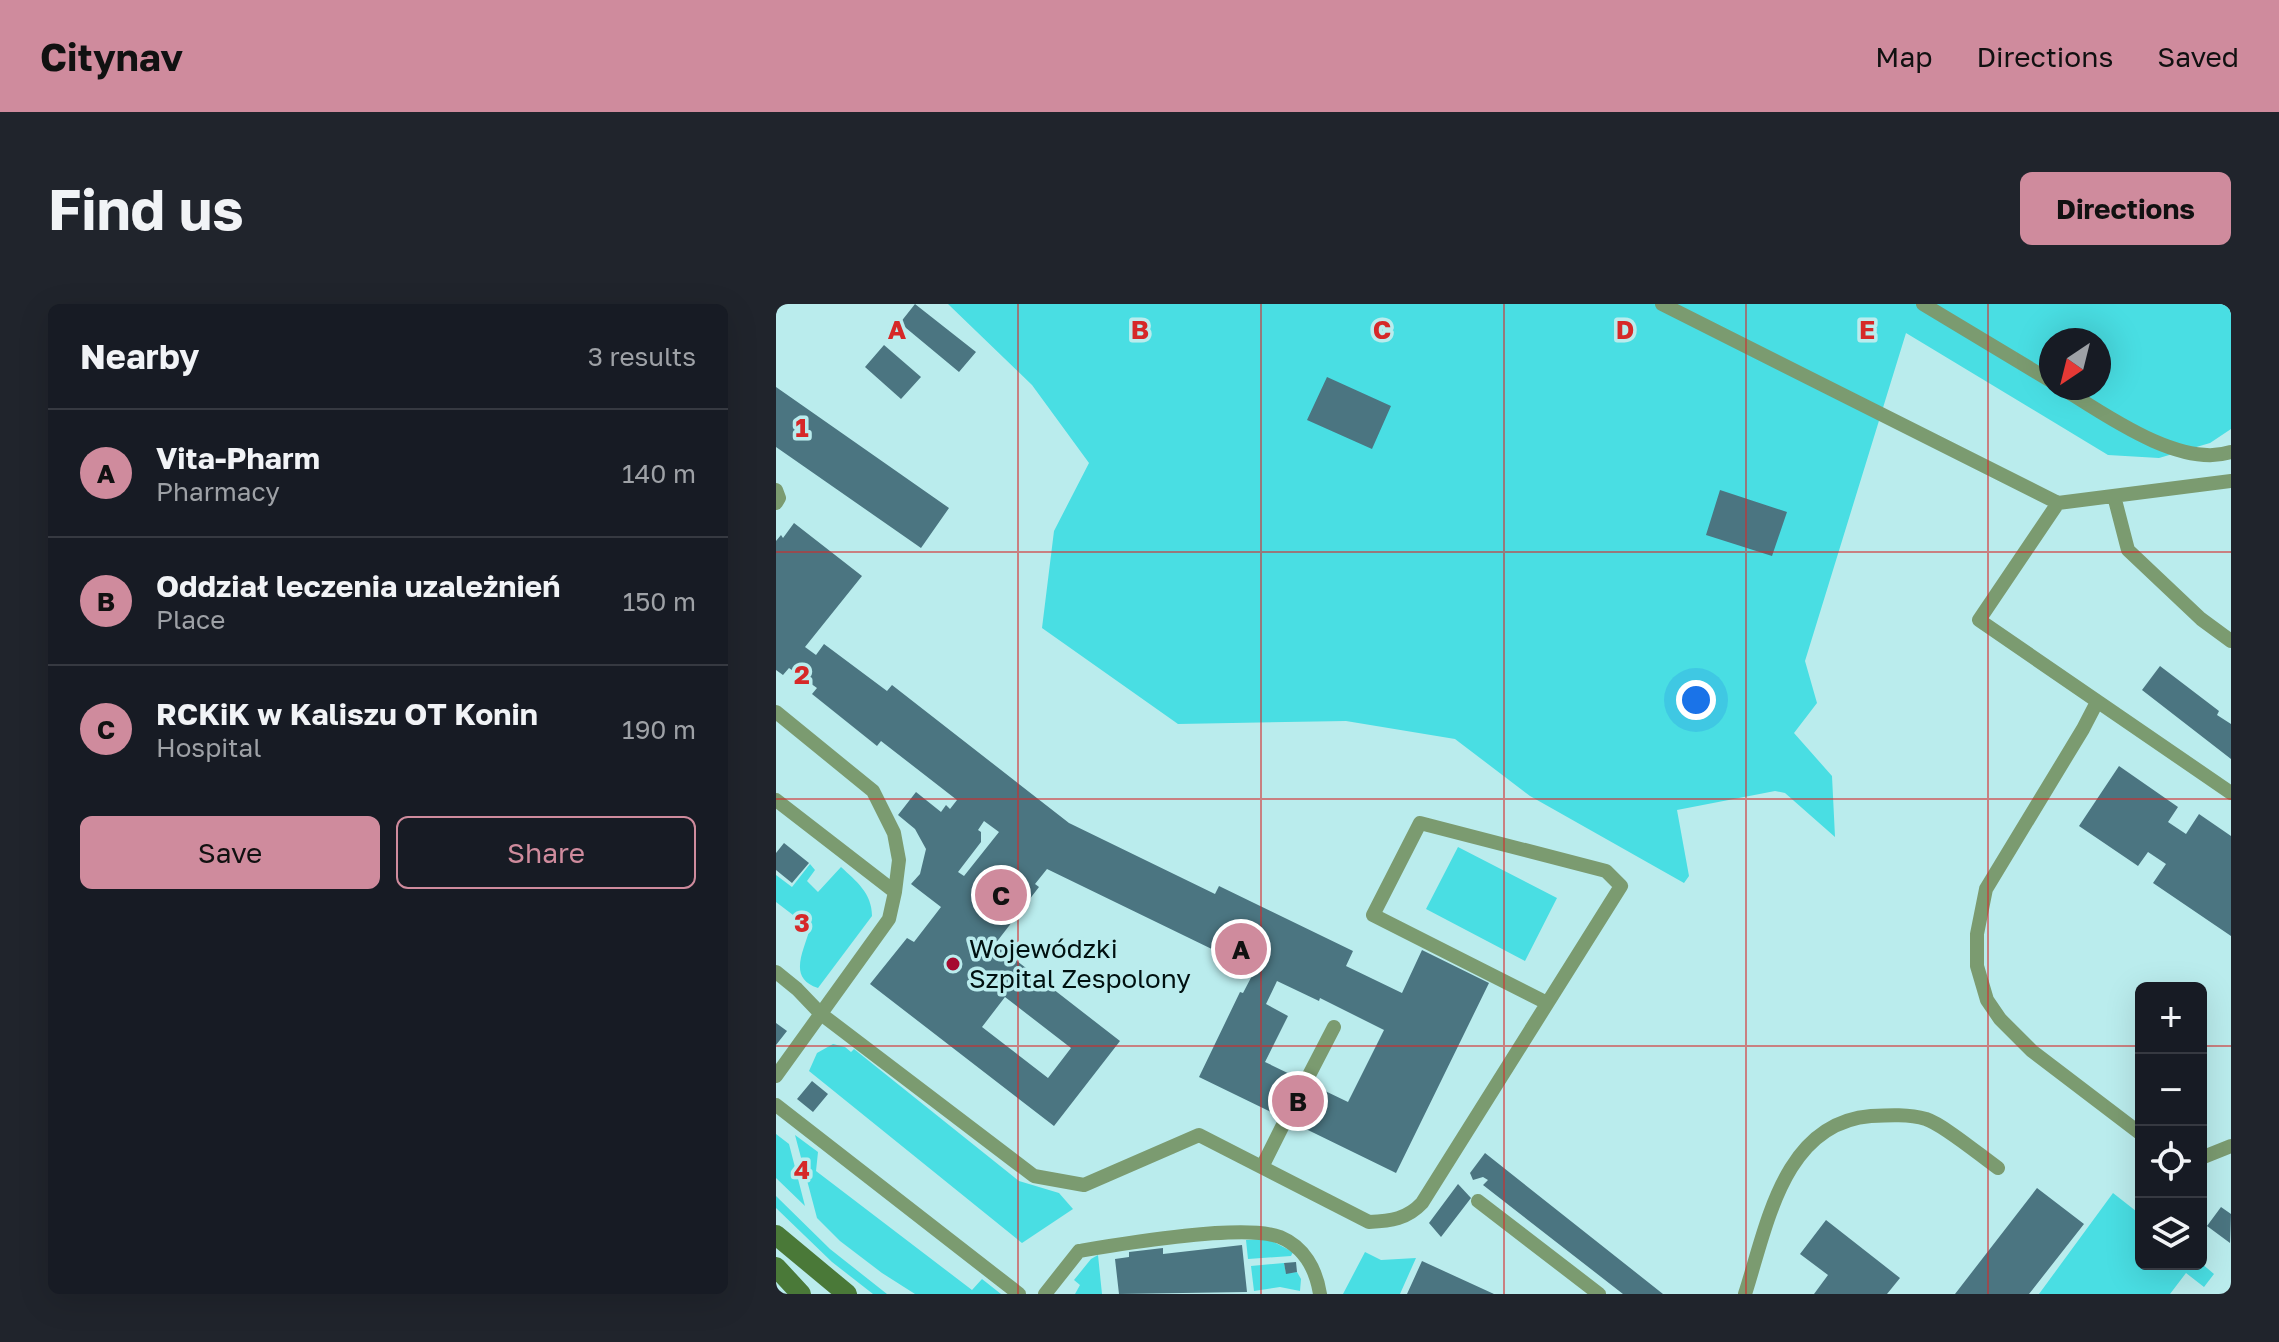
<!DOCTYPE html>
<html lang="en">
<head>
<meta charset="utf-8">
<style>
  body { margin:0; font-family:"Golos Text",sans-serif; background:#20242c; color:#f1f3f6 }
  .controls { position:absolute; right:24px; bottom:24px; display:grid; overflow:hidden; border-radius:12px; box-shadow:0 8px 32px #0002 }
  .controls button { width:72px; height:72px; display:grid; place-items:center; padding:0; border:0; border-bottom:2px solid #363941; background:#171b24; color:#f1f3f6; font:40px sans-serif }
  .compass { position:absolute; left:1263px; top:24px; width:72px; height:72px; border-radius:50%; background:#171b24; box-shadow:0 8px 32px #0002; rotate:215deg }
  .you { position:absolute; left:920px; top:396px; width:28px; height:28px; margin:-20px; border:6px solid #fff; border-radius:50%; background:#1a73e8; box-shadow:0 0 0 12px #1a73e833 }
  .badge { display:grid; place-items:center; width:52px; height:52px; border-radius:50%; background:#cf8b9d; color:#111; font-size:26px; font-weight:700 }
  .pin { position:absolute; translate:-50% -50%; border:4px solid #fff; box-shadow:0 2px 8px #0006 }
  .list { margin:0; padding:0; list-style:none }
  h2 { display:flex; justify-content:space-between; align-items:center; height:104px; margin:0; padding:0 32px; font-size:34px }
  h2 small { font-size:26px; font-weight:400; color:#9ea1a6 }
  .list li { display:grid; grid-template-columns:52px 1fr auto; gap:24px; align-items:center; box-sizing:border-box; height:128px; padding:0 32px; border-top:2px solid #363941 }
  .list b { display:block; font-size:30px; white-space:nowrap }
  .list p { margin:0; font-size:26px; white-space:nowrap; color:#9ea1a6 }
  .list em { font-size:26px; font-style:normal; color:#9ea1a6 }
  .actions { display:flex; gap:16px; padding:24px 32px }
  .actions a { flex:1; padding:18px 0; border:2px solid #cf8b9d; border-radius:12px; text-align:center; font-size:28px; color:#cf8b9d }
  .actions .main { background:#cf8b9d; color:#111 }
  .icon { flex:none; width:44px; height:44px; fill:none; stroke:currentColor; stroke-width:2; stroke-linecap:round; stroke-linejoin:round }
  .map { position:relative; flex:none; width:1455px; height:990px; overflow:hidden; border-radius:12px }
  header { display:flex; align-items:center; gap:48px; box-sizing:border-box; height:112px; padding:0 40px; background:#cf8b9d; color:#111 }
  header strong { font-size:38px }
  nav { display:flex; gap:44px; margin-inline-start:auto; font-size:28px }
  .intro { display:flex; align-items:center; justify-content:space-between; box-sizing:border-box; height:192px; padding:0 48px }
  h1 { margin:0; font-size:56px }
  .button { padding:20px 36px; border-radius:12px; background:#cf8b9d; color:#111; font-size:28px; font-weight:700 }
  main { display:flex; gap:48px; padding:0 48px }
  aside { flex:1; background:#171b24; border-radius:12px; box-shadow:0 8px 32px #0002 }
  .map>svg:first-child { display:block }
</style>
</head>
<body>
<header>
<strong>Citynav</strong>
<nav><a>Map</a><a>Directions</a><a>Saved</a></nav>
</header>
<div class="intro"><h1>Find us</h1><a class="button">Directions</a></div>
<main>
<aside>
<h2>Nearby<small>3 results</small></h2>
<ul class="list">
<li><span class="badge">A</span><div><b>Vita-Pharm</b><p>Pharmacy</p></div><em>140 m</em></li>
<li><span class="badge">B</span><div><b>Oddział leczenia uzależnień</b><p>Place</p></div><em>150 m</em></li>
<li><span class="badge">C</span><div><b>RCKiK w Kaliszu OT Konin</b><p>Hospital</p></div><em>190 m</em></li>
</ul>
<div class="actions"><a class="main">Save</a><a>Share</a></div>
</aside>
<div class="map">
<svg width="1455" height="990" viewBox="0 0 1455 990">
  <rect width="100%" height="100%" fill="#baeced"/>
  <path fill="#49dee3" fill-rule="evenodd" d="M172,0h1283v125l-21,14 -51,15 -51,-3 -202,-122 -101,328 12,42 -23,30 38,43 3,61 -50,-44 -10,-2 -98,19 12,66 -5,7 -154,-87 -75,-57 -109,-18 -168,3 -136,-96 12,-97 35,-68 -57,-78zM1275,36h48v48h-48z
    M682,543l99,51 -32,63 -99,-52z
    M34,560l5,6 -8,11 11,11 23,-25c15,14 31,26 31,49l-54,72c-31,-10 -14,-37 -8,-60l-34,-26v-27l16,12z
    M57,740l12,3 6,5 3,-3 165,132 40,12 14,16 -51,34 -213,-172 8,-18z
    M0,830l13,10 16,62 -29,-28z
    M19,831l23,17 -2,19 156,119 10,-11 19,15h-86l-33,-21 -42,-32 -23,-23z
    M1337,889l28,22v49l60,-1 13,11 -10,13 -18,-14 -16,21h-131z
    M0,892l54,53 57,45h-14l-41,-32 -56,-54z
    M492,935l25,13 -2,4 -43,3 -2,-19z
    M589,948l16,8 35,-2 -16,36h-57z
    M322,951l4,39h-27l5,-9 -6,-5 17,-21z
    M508,959l2,10 11,-1 4,7 -1,12 -20,-4 -26,4 -3,-25z"/>
  <path fill="#4b7581" fill-rule="evenodd" d="M139,0l61,48 -17,20 -59,-49z
    M108,41l37,32 -20,22 -36,-32z
    M551,73l64,29 -19,43 -65,-29z
    M0,83l173,121 -28,40 -145,-101z
    M944,186l67,22 -15,44 -66,-21z
    M18,219l68,53 -57,71 11,8 8,-11 63,47 5,-6 177,138 146,71 4,-8 134,65 -7,15 56,27 20,-43 67,33 -93,190 -197,-96 41,-85 3,1 12,-23 -208,-101 -12,15 4,3 -44,57 125,97 -66,85 -184,-142 37,-46 7,4 27,-35 -30,-23 9,-10 6,-25 -11,-20 -17,-14 18,-23 25,20 5,-7 4,4 7,-9 -76,-59 -4,5 -65,-52 5,-6 -28,-20 -6,7 -7,-5v-129l5,-6 2,3zM208,517l15,11 -35,44 -6,-4 23,-30v-10l-3,-2zM501,677l42,20 1,-3 64,32 -36,72 -83,-40 23,-46 -22,-12zM229,693l66,51 -23,30 -66,-51z
    M1384,362l59,45 -2,4 14,9v35l-89,-69z
    M1343,462l59,41 -10,15 18,12 13,-20 32,22v100l-78,-53 13,-19 -18,-12 -10,14 -59,-40z
    M8,539l25,20 -17,20 -16,-13v-17z
    M0,719l11,8 -11,14z
    M36,777l16,13 -15,18 -16,-13z
    M709,849l178,141h-40l-140,-109 5,-5 -5,-3 -10,3 -3,-7z
    M682,880l13,14 -30,39 -12,-14z
    M1261,884l47,36 -55,70h-74z
    M1445,903l10,7 -1,29 -23,-17z
    M1050,916l74,58 -13,16h-73l14,-19 -28,-21z
    M466,941l5,47 -128,2 -4,-35 14,-2v-5l34,-4v6z
    M646,957l72,33h-87z
    M520,958l1,10 -11,2 -2,-11z"/>
  <g fill="none" stroke-linecap="round" stroke-linejoin="round">
    <path stroke="#7b9b70" stroke-width="14" d="M886,0l396,199
      M1147,0l128,77
      M1286,84c42,26 118,81 169,64
      M1455,177l-173,22 -79,117 252,173
      M0,186l3,8 -3,5
      M1338,192l14,54 73,69 30,22
      M1321,398l-14,27 -97,160 -9,45v32l10,34 13,19 32,32 109,83
      M0,408l97,79 21,42 5,27 -4,32
      M0,496l119,92 -6,27 -113,157
      M0,668l21,17 24,25 213,162 50,9 115,-50 170,87c22,-1 38,-3 53,-19l199,-317 -15,-15 -186,-48 -47,92 174,88
      M530,777l28,-54
      M0,801l243,189
      M1425,854l30,-12
      M486,863l24,-48
      M702,897l121,93
      M269,990l34,-43c42,-7 164,-28 201,-14 24,10 36,32 40,57
      M969,990c22,-68 38,-171 126,-178 18,-1 38,-2 55,3 18,6 55,37 72,49"/>
    <path stroke="#4a7938" stroke-width="20" d="M0,931l71,59
      M0,963l25,27"/>
  </g>
  <path fill="none" stroke="#d62828" stroke-width="2" stroke-opacity="0.55" d="M242,0v990M485,0v990M728,0v990M970,0v990M1212,0v990M0,248h1455M0,495h1455M0,742h1365M1425,742h30"/>
  <circle fill="#a60b30" stroke="#baeced" stroke-width="3" cx="177" cy="660" r="8"/>
  <g text-anchor="middle" stroke-width="7" stroke-linejoin="round" paint-order="stroke">
    <g font-size="26" fill="#001010" stroke="#baeced" text-anchor="start">
      <text x="193" y="654">Wojewódzki<tspan x="193" dy="30">Szpital Zespolony</tspan></text>
    </g>
  </g>
  <g font-size="26" text-anchor="middle" font-weight="bold" fill="#d62828" stroke="#baeced" stroke-width="7" stroke-linejoin="round" paint-order="stroke">
    <text x="121" y="35">A</text>
    <text x="364" y="35">B</text>
    <text x="606" y="35">C</text>
    <text x="849" y="35">D</text>
    <text x="1091" y="35">E</text>
    <text x="26" y="133">1</text>
    <text x="26" y="380">2</text>
    <text x="26" y="628">3</text>
    <text x="26" y="875">4</text>
  </g>
</svg>
<div class="controls">
<button>+</button>
<button>−</button>
<button><svg class="icon" aria-label="locate" viewBox="0 0 24 24"><circle cx="12" cy="12" r="6"/><path d="M12 2v4M12 18v4M2 12h4M18 12h4"/></svg></button>
<button><svg class="icon" aria-label="layers" viewBox="0 0 24 24"><path d="M12 4l9 5-9 5-9-5zM3 14l9 5 9-5"/></svg></button>
</div>
<svg class="compass" viewBox="-18 -18 36 36"><path d="M0-13l5 13h-10z" fill="#e53935"/><path d="M0 13l5-13h-10z" fill="#9ea1a6"/></svg>
<div class="you"></div>
<div class="pin badge" style="left:465px;top:645px">A</div>
<div class="pin badge" style="left:522px;top:797px">B</div>
<div class="pin badge" style="left:225px;top:591px">C</div>
</div>
</main>
</body>
</html>
